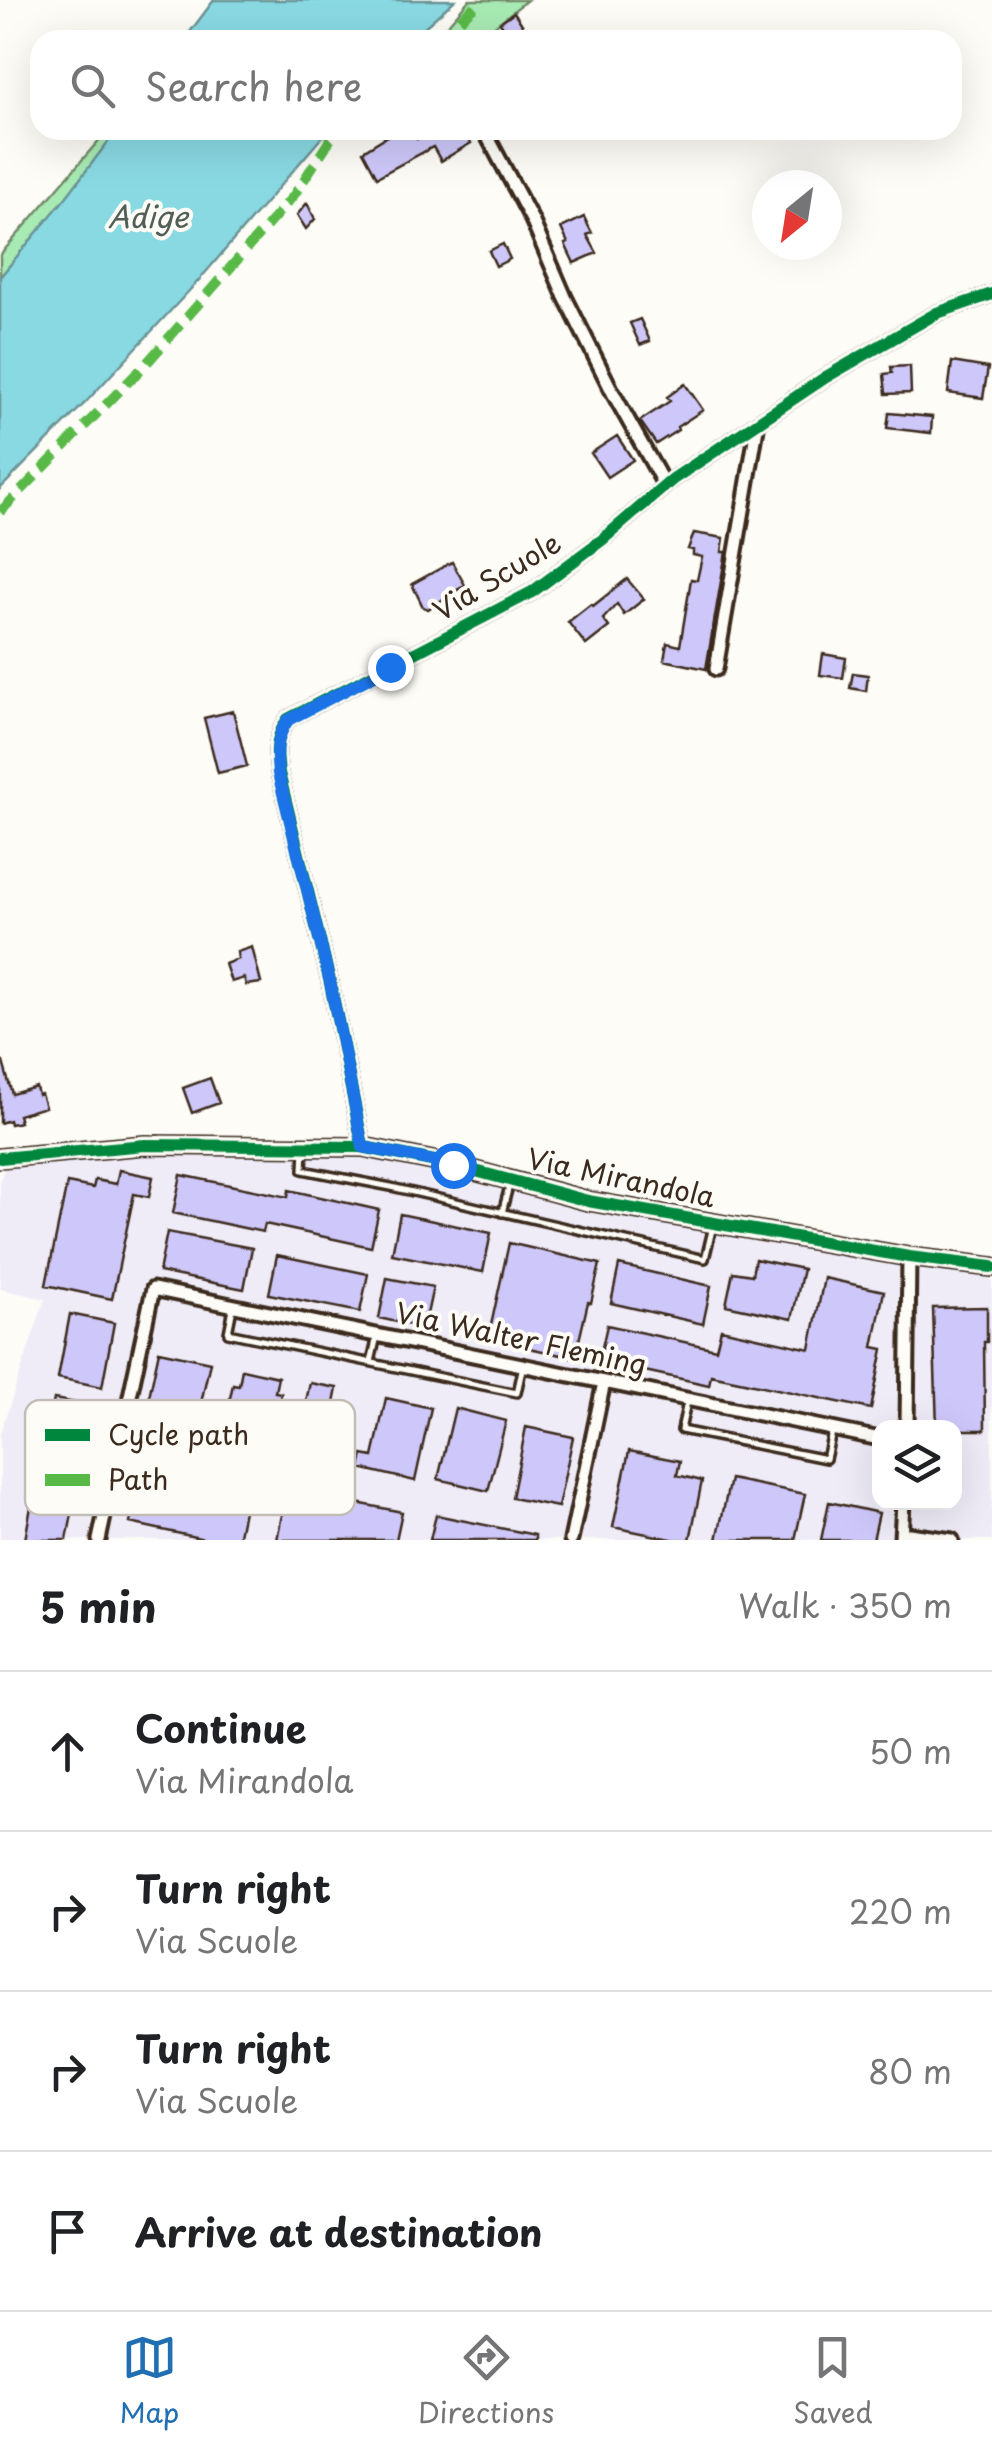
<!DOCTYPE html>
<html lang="en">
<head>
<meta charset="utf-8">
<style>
  body { margin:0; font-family:"Playpen Sans",sans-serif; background:#f6f6f6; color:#202124 }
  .controls { position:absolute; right:30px; bottom:30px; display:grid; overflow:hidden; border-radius:20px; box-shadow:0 10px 40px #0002 }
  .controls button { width:90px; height:90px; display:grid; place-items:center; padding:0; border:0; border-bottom:2px solid #e0e0e0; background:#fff; color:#202124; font:50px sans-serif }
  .compass { position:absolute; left:752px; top:170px; width:90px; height:90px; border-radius:50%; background:#fff; box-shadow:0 10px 40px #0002; rotate:210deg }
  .stop { position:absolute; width:30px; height:30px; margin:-22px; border:8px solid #1a73e8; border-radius:50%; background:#fff }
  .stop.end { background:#1a73e8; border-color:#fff; box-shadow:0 2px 10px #0008 }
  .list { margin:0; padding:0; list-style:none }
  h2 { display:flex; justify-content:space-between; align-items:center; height:130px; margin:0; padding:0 40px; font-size:42px }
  h2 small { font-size:32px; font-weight:400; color:#757577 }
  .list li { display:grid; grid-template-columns:65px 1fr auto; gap:30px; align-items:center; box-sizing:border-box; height:160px; padding:0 40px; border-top:2px solid #e0e0e0 }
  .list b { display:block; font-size:38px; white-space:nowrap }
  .list p { margin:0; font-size:32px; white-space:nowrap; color:#757577 }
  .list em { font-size:32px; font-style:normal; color:#757577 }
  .icon { flex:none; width:55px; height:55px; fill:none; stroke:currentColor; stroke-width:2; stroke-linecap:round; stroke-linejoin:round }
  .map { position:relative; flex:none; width:992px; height:1540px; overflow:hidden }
  .search { position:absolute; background:#fff; box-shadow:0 10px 40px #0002; left:30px; right:30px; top:30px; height:110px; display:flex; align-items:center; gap:25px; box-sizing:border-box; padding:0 35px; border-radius:30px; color:#757577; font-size:38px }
  .sheet { height:770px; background:#fff }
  nav { display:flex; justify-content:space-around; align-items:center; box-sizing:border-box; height:140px; border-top:2px solid #e0e0e0; background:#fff; font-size:28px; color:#757577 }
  nav a { display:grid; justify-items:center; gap:5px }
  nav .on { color:#1f6fb2 }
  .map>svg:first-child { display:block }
</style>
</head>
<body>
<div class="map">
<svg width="992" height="1540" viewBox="0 0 992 1540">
  <rect width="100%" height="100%" fill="#fdfcf7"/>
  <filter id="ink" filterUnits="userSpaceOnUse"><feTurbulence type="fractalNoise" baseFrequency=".01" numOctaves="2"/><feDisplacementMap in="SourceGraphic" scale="20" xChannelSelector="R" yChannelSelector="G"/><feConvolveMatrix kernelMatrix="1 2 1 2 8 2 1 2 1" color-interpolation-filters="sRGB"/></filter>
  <g filter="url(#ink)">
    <path fill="#efecf8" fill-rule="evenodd" d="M233,1146l164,10 396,91 199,24v269h-992v-106l45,-135 -45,-10v-107l4,-13zM880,1428h74v74h-74z"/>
    <path fill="#a8eab3" stroke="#728a68" stroke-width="2.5" d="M469,0h58l-50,40 -41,-2z
      M108,130h20l-128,154v-29z"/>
    <path fill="#89d9e3" stroke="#6a9394" stroke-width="2.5" d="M214,0h241l-45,40h-226z
      M117,130h211l-128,149 -114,123 -86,87v-212l67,-81z"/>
    <path fill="#cec8fa" stroke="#3b2a1e" stroke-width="2.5" d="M514,12l11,17 -14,10 -11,-17z
      M397,130h15l5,9 15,-9h32l7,13 -30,18 -8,-14 -56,30 -14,-26z
      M307,203l8,16 -9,10 -9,-14z
      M584,217l8,16 -5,2 10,18 -23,10 -9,-19 3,-1 -7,-15z
      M503,244l7,15 -14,7 -7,-15z
      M640,319l10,22 -10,4 -10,-22z
      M952,362l36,6 -5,30 -35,-5z
      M910,366l1,27 -25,1 -2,-20 8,-1 -1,-6z
      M685,384l18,26 -26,17 1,3 -22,14 -16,-23 30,-20 -3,-4z
      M889,413l43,4 -1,16 -44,-5z
      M617,436l16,24 -26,17 -16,-24z
      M694,533l30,5 -2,14h4l-20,117 -42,-9 3,-17 13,3 11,-67 6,1 5,-23 -9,-2v-5l-5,-1z
      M452,562l13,23 -37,24 -5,-2 -11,-23z
      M627,579l17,20 -20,16 -7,-11 -14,15 6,8 -23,18 -18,-23 23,-18 2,2z
      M823,654l23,4 -3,20 -23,-3z
      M853,673l15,2 -2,16 -16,-3z
      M233,711l14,55 -29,7 -14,-55z
      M252,947l9,36 -15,2 -2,-7 -13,4 -6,-18 13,-5 -1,-7z
      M3,1062l9,32 24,-7 2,8 3,-1 4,13 -27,8 2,7 -10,2 -1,-4 -9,3v-60z
      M210,1078l9,25 -27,10 -9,-25z
      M119,1170l34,7 -4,20 -15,-3 -22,105 -66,-14 21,-102 26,5 2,-8 21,4z
      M181,1175l107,22 1,-7 90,20 -8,37 -106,-23 -2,8 -90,-19z
      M400,1214l91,19 -8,39 -91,-18z
      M167,1232l85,16 -8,41 -85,-17z
      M509,1243l91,21 -9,39 -3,-1 -13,56 -87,-19z
      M277,1255l91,19 -8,38 -91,-18z
      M755,1259l48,10 -11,50 -66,-14 7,-33 19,3z
      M619,1265l92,21 -8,38 -92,-21z
      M387,1278l46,9 -9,41 -45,-10z
      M824,1278l60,13 -11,56 10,2 -12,60 -160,-34 -2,10 -110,-24 8,-36 109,24 5,-20 89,20z
      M987,1307v35h-3l1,88h-31v-2h-17l-4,-120z
      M70,1314l44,9 -12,64 -44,-9z
      M159,1351l51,11 -16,73 -51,-11z
      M242,1369l36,8 -3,15 6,1 -12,62 -49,-9 13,-62 6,1z
      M310,1383l27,5 -9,47 -28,-7z
      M386,1398l45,10 -16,73 -55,-13 3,-13 10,2z
      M54,1399l43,8 -13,64 -43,-8z
      M455,1408l51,13 -18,70 -50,-12z
      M526,1427l47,10 -15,70 -46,-9z
      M629,1451l51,10 -3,14 25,6 -12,59h-14l-63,-13z
      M145,1454l106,23 -13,63h-29l-79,-17z
      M730,1479l75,15 -10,46h-78z
      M287,1489l115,23 -6,28h-119z
      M32,1501l41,8 -6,31h-42z
      M829,1502l50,11 -6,27h-52z
      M436,1515l99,20v5h-105z"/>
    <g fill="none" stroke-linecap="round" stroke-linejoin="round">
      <defs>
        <path id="lane" d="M304,1147l-1,23 88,17 314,72 8,-33
          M502,1213l8,-31
          M233,1308l-5,25 289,60 6,-28
          M371,1362l6,-26
          M687,1402l-6,28 145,29 6,-27"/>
        <path id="street" d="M484,130l48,90 33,77 48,96 52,93
          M716,669l42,-247
          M363,1147l-33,-165 -51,-209c-3,-21 -4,-36 9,-54l244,-127 70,-52 71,-61 153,-102 111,-64 55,-19
          M907,1428l2,-171
          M902,1533l50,7
          M901,1538l2,-36
          M99,1540l54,-251 727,150
          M571,1540l33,-158"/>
        <path id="secondary" d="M0,1158l145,-13 218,2 90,18 135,36 321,56 83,10"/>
      </defs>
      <use href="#lane" stroke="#3b2a1e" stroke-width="12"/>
      <use href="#street" stroke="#3b2a1e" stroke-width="19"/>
      <use href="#secondary" stroke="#3b2a1e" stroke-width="22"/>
      <use href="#lane" stroke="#fdfcf7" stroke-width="5"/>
      <use href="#street" stroke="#fdfcf7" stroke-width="11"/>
      <use href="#secondary" stroke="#fdfcf7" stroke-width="15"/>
      <path stroke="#58b947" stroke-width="10" stroke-dasharray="20 10" stroke-linecap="butt" d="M438,40l43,-40
        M0,512l146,-148 148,-169 36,-55 11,-10"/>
      <defs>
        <path id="cycleway" d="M363,1147l-33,-165 -51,-209c-3,-21 -4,-36 9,-54l244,-127 70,-52 71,-61 153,-102 111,-64 55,-19
          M0,1158l145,-13 218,2 90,18 135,36 321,56 83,10"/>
      </defs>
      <use href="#cycleway" stroke="#fdfcf7" stroke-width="19"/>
      <use href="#cycleway" stroke="#00873e" stroke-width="12"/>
    </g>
  </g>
  <g fill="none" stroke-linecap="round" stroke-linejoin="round" filter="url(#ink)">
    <path stroke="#1a73e8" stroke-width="12" d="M390,667l-102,53c-12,17 -12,32 -10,53l52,209 33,165 90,18"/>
  </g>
  <g text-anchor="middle" stroke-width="8" stroke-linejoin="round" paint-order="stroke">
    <g font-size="28" fill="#3b2a1e" stroke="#fdfcf7">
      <text transform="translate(497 577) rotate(-31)" y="10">Via Scuole</text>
      <text transform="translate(621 1178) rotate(12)" y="10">Via Mirandola</text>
      <text transform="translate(521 1339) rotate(12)" y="10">Via Walter Fleming</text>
    </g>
    <g font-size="30" font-style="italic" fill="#525f59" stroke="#fdfcf7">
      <text x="148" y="228">Adige</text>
    </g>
  </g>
  <rect x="25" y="1400" width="330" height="115" rx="15" fill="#fdfcf7" stroke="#c3bdb6" stroke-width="2.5"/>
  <rect x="45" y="1429" width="45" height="12" fill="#00873e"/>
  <rect x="45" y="1474" width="45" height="12" fill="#58b947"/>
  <g font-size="28" fill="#3b2a1e">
    <text x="108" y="1445">Cycle path</text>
    <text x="108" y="1490">Path</text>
  </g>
</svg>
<div class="controls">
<button><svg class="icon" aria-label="layers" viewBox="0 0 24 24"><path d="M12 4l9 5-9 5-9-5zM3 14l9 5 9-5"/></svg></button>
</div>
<svg class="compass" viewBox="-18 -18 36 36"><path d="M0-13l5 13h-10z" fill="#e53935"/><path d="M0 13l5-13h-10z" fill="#757577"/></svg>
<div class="stop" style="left:453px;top:1165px"></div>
<div class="stop end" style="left:390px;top:667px"></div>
<div class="search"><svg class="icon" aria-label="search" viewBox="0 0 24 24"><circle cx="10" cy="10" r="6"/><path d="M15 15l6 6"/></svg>Search here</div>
</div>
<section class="sheet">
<h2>5 min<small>Walk · 350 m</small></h2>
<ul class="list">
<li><svg class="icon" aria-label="ahead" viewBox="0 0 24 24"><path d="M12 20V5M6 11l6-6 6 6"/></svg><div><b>Continue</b><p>Via Mirandola</p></div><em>50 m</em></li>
<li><svg class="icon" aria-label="right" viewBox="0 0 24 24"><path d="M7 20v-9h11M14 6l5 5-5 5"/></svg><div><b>Turn right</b><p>Via Scuole</p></div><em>220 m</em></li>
<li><svg class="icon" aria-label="right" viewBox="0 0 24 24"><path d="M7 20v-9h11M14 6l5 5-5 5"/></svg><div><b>Turn right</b><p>Via Scuole</p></div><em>80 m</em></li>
<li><svg class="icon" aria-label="arrive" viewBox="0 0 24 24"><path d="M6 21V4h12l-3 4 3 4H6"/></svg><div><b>Arrive at destination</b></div></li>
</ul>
</section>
<nav>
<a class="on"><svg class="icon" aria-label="map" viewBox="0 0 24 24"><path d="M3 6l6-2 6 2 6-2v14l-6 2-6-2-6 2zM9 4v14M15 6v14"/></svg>Map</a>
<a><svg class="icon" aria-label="directions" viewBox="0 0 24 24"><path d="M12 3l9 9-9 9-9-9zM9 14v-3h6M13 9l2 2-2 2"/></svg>Directions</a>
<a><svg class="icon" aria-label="saved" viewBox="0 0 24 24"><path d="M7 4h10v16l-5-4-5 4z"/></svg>Saved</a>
</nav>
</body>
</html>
